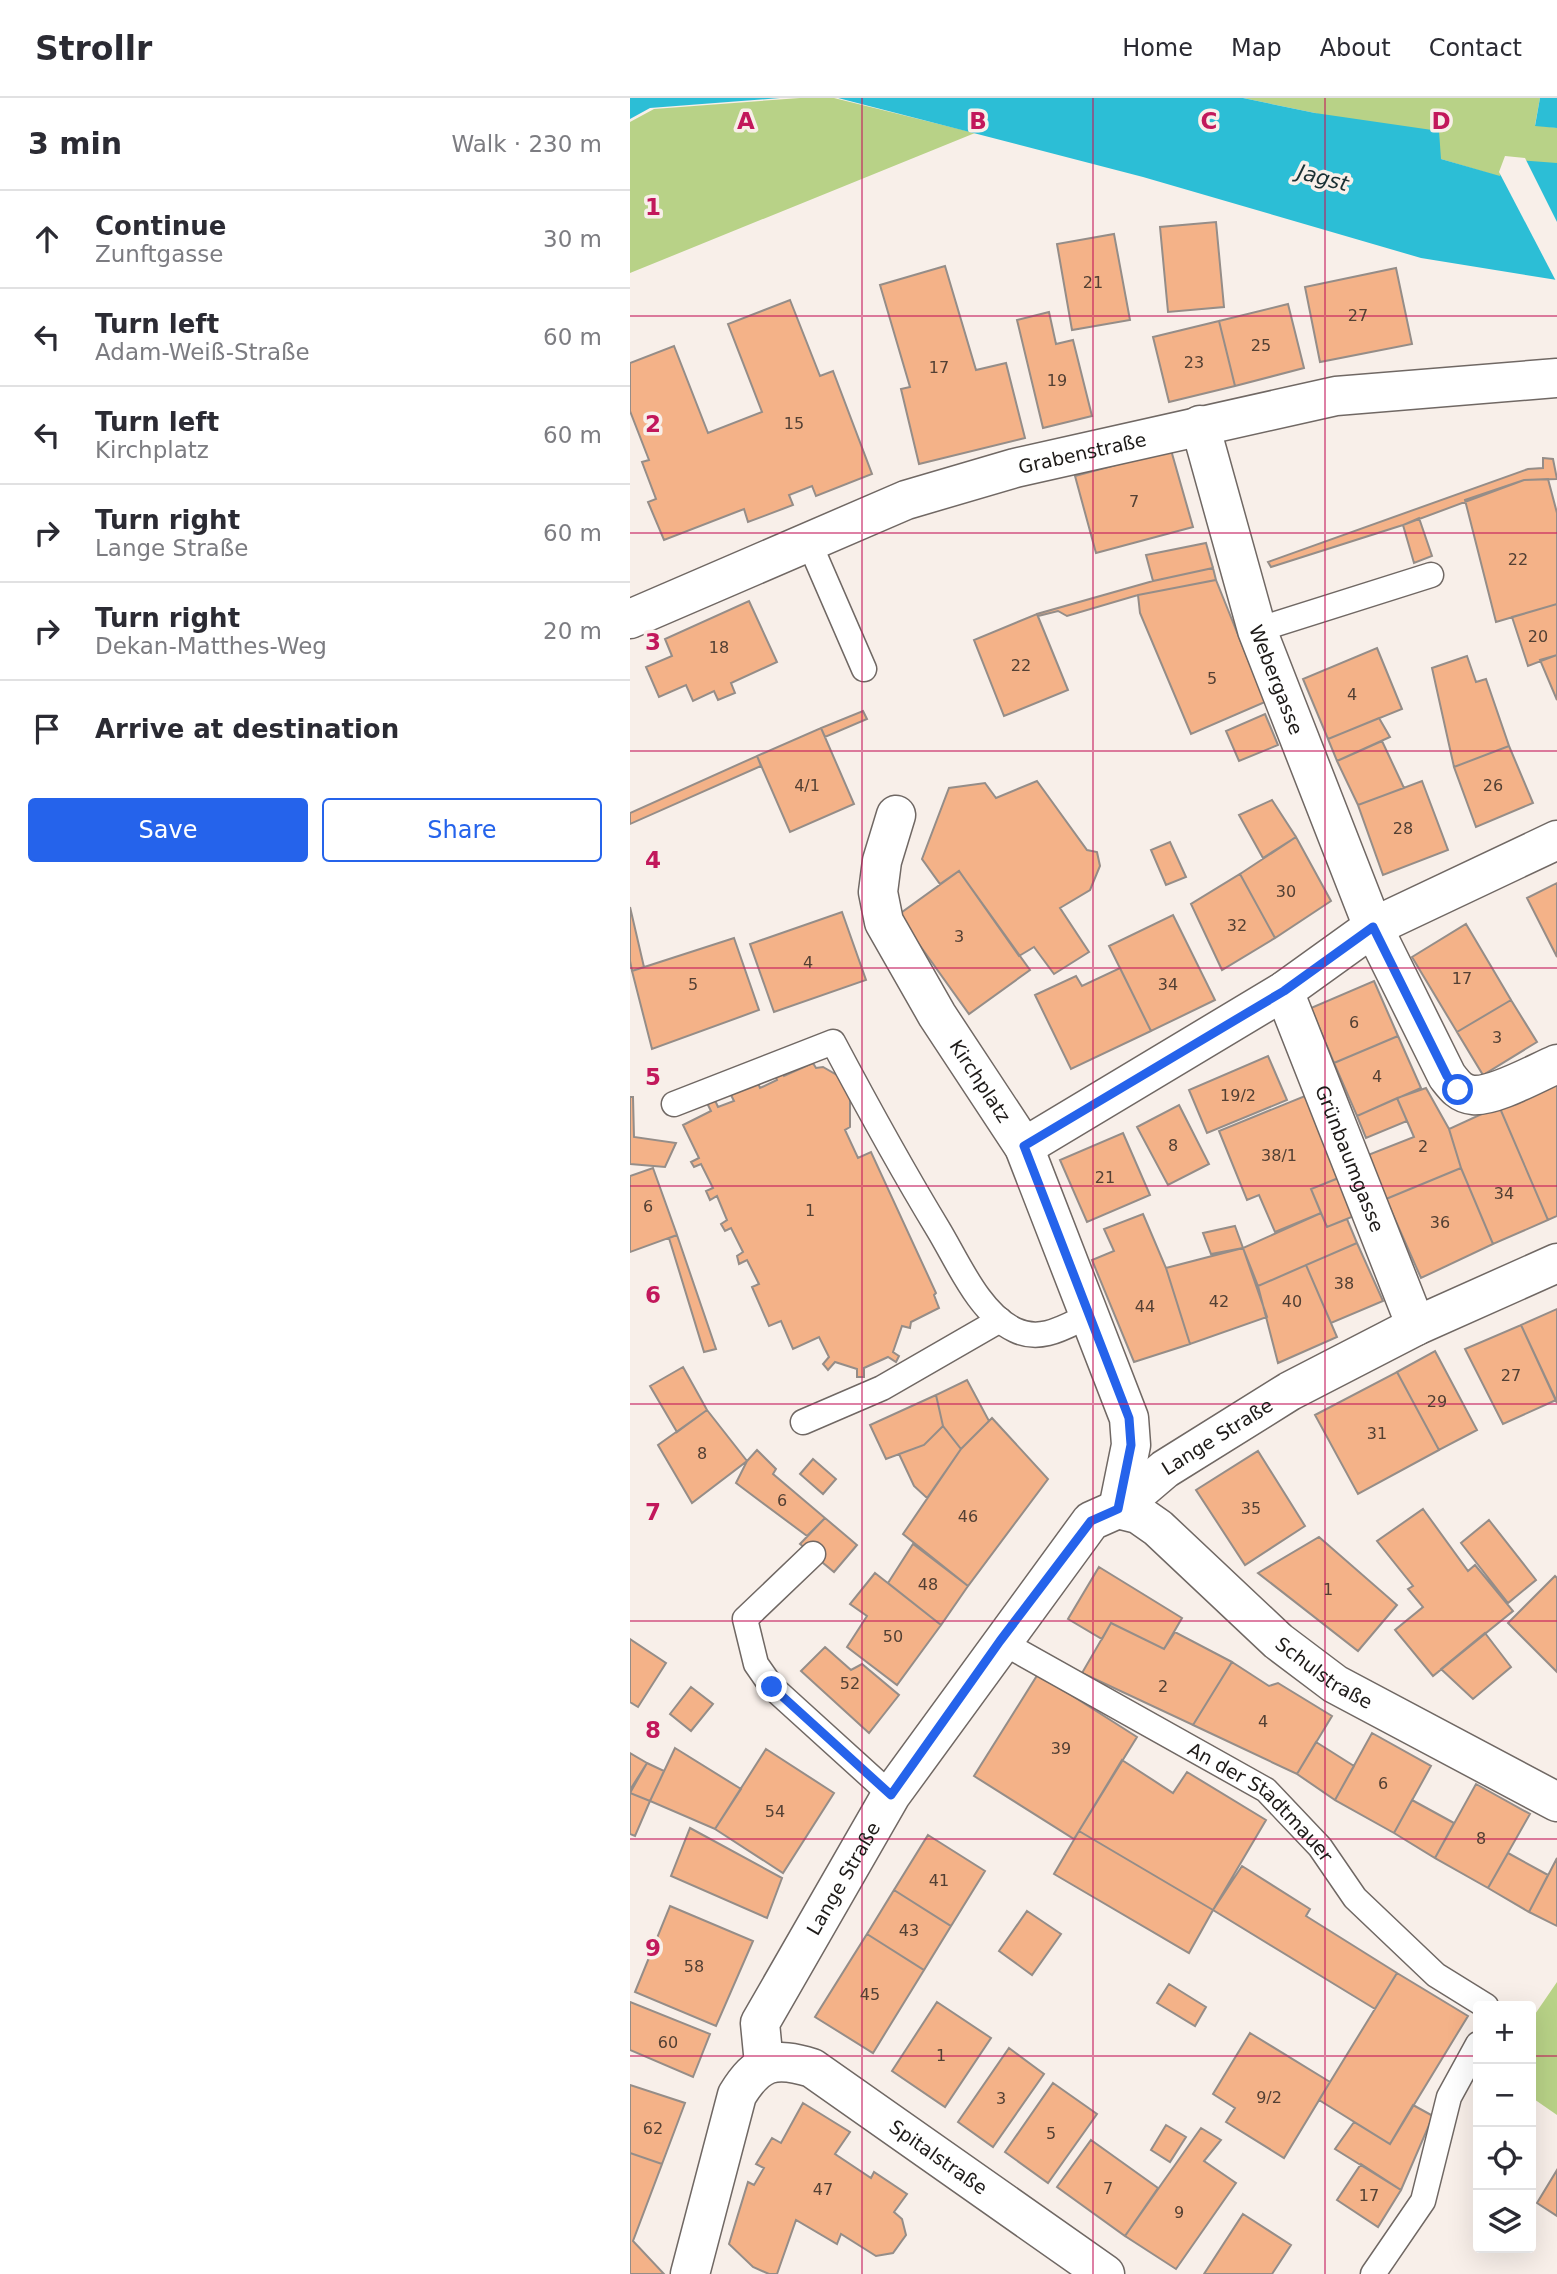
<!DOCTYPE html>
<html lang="en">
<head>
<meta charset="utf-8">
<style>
  body { margin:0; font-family:"DejaVu Sans",sans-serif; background:#f7f7f7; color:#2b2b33 }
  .controls { position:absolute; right:21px; bottom:21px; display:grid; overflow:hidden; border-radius:7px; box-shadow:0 7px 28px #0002 }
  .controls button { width:63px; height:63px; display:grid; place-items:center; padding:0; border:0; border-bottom:2px solid #e1e1e2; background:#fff; color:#2b2b33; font:35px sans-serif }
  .stop { position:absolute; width:21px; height:21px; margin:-16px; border:5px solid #2563eb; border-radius:50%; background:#fff }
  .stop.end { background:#2563eb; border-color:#fff; box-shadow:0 2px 7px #0008 }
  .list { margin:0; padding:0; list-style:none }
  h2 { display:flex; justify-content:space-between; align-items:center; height:91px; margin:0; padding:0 28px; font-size:30px }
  h2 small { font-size:23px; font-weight:400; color:#7c7c81 }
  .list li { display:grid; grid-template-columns:46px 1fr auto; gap:21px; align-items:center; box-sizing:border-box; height:98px; padding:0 28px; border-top:2px solid #e1e1e2 }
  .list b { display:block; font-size:26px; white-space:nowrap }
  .list p { margin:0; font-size:23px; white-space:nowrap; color:#7c7c81 }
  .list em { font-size:23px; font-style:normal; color:#7c7c81 }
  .actions { display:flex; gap:14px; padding:21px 28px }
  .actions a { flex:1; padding:16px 0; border:2px solid #2563eb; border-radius:7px; text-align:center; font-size:24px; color:#2563eb }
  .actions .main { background:#2563eb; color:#fff }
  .icon { flex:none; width:38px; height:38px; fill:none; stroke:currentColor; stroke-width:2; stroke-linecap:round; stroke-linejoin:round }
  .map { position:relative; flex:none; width:927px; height:2176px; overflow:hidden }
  header { display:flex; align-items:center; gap:42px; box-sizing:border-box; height:98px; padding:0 35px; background:#fff; border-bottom:2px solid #e1e1e2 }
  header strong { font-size:33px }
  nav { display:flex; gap:38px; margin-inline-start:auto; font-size:24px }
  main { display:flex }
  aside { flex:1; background:#fff }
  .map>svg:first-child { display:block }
</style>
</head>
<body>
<header>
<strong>Strollr</strong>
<nav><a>Home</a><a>Map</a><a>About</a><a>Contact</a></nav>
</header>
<main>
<aside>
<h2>3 min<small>Walk · 230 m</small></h2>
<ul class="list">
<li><svg class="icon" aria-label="ahead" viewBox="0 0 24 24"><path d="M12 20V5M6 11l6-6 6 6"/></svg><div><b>Continue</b><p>Zunftgasse</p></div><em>30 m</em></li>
<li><svg class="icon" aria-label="left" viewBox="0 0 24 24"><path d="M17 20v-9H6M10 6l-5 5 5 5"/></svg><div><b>Turn left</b><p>Adam-Weiß-Straße</p></div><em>60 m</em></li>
<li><svg class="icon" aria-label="left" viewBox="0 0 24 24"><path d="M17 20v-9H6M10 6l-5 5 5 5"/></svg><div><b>Turn left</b><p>Kirchplatz</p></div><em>60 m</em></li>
<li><svg class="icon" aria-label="right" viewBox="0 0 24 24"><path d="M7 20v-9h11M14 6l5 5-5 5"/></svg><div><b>Turn right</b><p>Lange Straße</p></div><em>60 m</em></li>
<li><svg class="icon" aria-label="right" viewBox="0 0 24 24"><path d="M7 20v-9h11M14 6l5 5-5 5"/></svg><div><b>Turn right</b><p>Dekan-Matthes-Weg</p></div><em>20 m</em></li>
<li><svg class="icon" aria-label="arrive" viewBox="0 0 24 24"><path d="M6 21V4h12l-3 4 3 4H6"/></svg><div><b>Arrive at destination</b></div></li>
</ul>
<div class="actions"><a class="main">Save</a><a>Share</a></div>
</aside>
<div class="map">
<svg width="927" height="2176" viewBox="0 0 927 2176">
  <rect width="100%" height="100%" fill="#f8efe9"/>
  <path fill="#b8d287" d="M170,0h34l141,35 -345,140v-151l24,-13z
    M613,0h297l-5,27 22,3v35h-17l-39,14 -60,-18 -126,-46z
    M927,1884v133l-26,-18v-77z"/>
  <path fill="#2cbed6" d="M0,0h150l-130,10 -20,11z
    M208,0h405l72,15 124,18 2,28 59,17 6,-17 51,4v117l-136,-22 -278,-81z
    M910,0h17v30l-22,-2z"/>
  <path fill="#f8efe9" d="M875,58l20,2 32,64v61l-58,-111z"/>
  <path fill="#f4b288" stroke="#958d88" stroke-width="2" d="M586,124l8,85 -56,5 -8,-85z
    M484,136l16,86 -58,10 -15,-86z
    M315,168l31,104 30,-7 19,75 -106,26 -18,-75 9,-2 -30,-102z
    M766,170l16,76 -92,18 -15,-75z
    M160,202l30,76 13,-5 39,103 -56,22 -4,-10 -23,9 4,10 -45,17 -4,-13 -80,31 -16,-38 8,-3 -14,-37 7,-2 -19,-49v-48l44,-17 34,87 54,-21 -34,-88z
    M658,206l16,64 -69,18 -16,-65z
    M419,214l7,32 17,-4 19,76 -49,12 -26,-108z
    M589,223l16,65 -66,16 -16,-65z
    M541,352l22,77 -97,26 -21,-77z
    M913,360l10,1 4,20 -33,1 -121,45 -132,42 -3,-5 260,-93 15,-1z
    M918,381l9,34v91l-61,18 -31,-122 59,-20z
    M789,420l13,38 -18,7 -11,-38z
    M576,445l7,25 -60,13 -7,-26z
    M583,470l3,12 -78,15 -71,21 -9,-5 -20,5 -1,-2 116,-33z
    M586,482l49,122 -74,32 -51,-121 -2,-18z
    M119,503l28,61 -46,21 4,10 -17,7 -4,-9 -21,10 -7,-16 -27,12 -13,-30 26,-11 -7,-17z
    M927,506v51l-29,11 -16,-49z
    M407,516l31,76 -64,26 -30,-76z
    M747,550l25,61 -74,30 -25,-60z
    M927,557v45l-17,-40z
    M837,558l9,26 10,-3 23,67 -55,21 -22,-99z
    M233,613l4,8 -42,18 -4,-9z
    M635,616l13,31 -39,16 -13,-30z
    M749,620l11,19 -53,24 -9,-22z
    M191,630l33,76 -64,28 -33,-76z
    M752,643l22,47 -46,17 -21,-44z
    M879,648l24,57 -57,24 -22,-60z
    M127,658l4,10 -131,58v-11z
    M407,683l50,69 10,2 3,14 -10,24 -30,18 29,44 -35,22 -20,-27 -15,9 -60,-85 -19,13 -18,-25 27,-71 36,-5 11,15z
    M792,683l26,69 -65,25 -25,-70z
    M642,702l24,37 -33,21 -24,-43z
    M666,739l35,64 -56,37 -35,-64z
    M540,744l16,35 -20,8 -15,-35z
    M329,773l71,99 -61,44 -71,-99z
    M610,776l35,64 -53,32 -31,-66z
    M927,785v74l-30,-59z
    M0,809l14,60 -12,4 -2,-10z
    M212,814l24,68 -92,32 -24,-68z
    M543,817l42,85 -64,31 -42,-85z
    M836,826l45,76 -54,32 -45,-75z
    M104,840l25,72 -107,39 -20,-78z
    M490,870l31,63 -80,38 -36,-74 41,-19 6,10z
    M744,883l24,55 -64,27 -23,-55z
    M881,902l26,42 -54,33 -26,-43z
    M768,938l23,52 -64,28 -23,-53z
    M638,958l19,44 -80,33 -18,-43z
    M183,965l3,5 7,-1 19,11 8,19v30l-5,3 13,28 13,-6 65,141 -2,2 5,13 -28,14 -1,6 -8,-2 -9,26 6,4 -3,6 -8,-5 -24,11v9h-7v-8l-22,-7 -7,8 -5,-6 6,-7 -10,-20 -26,12 -12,-28 -12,5 -17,-39 7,-3 -12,-24 -8,4 -2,-8 6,-4 -12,-24 -6,3 -4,-7 6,-4 -10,-24 -7,4 -4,-9 7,-3 -12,-24 -7,3 -3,-5 8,-4 -16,-33 28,-14 -5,-10 8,-3 4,9 16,-6 -5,-10 27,-13 4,10 17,-8 -4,-10 7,-4 4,10z
    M927,985v133l-9,4 -49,-114z
    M796,990l23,41 12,39 -75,31 -18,-44 46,-18 -17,-39z
    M675,998l34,82 -28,11 10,24 -46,19 -16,-37 -12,5 -28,-69z
    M0,999h3l1,40 42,6 -11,24 -35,-3z
    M767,1000l10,23 -41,17 -9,-22z
    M549,1007l30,59 -41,21 -31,-58z
    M869,1008l49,114 -55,24 -32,-76 -12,-39z
    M493,1035l27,62 -63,27 -27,-62z
    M23,1070l24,67 -47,17v-76z
    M831,1070l32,76 -72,34 -35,-79z
    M718,1076l16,38 -37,15 -16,-38z
    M691,1115l6,14 20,-8 10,24 -99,43 -15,-38z
    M513,1116l23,54 24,76 -56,18 -42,-102 22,-9 -10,-22z
    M605,1128l8,22 -32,6 -8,-21z
    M47,1137l39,114 -12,3 -35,-114z
    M727,1145l26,58 -52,22 -25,-58z
    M613,1150l24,69 -77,27 -24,-76z
    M676,1167l31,72 -59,26 -20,-77z
    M927,1211v94l-36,-78z
    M891,1227l35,75 -53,24 -38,-75z
    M805,1253l42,79 -38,20 -42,-78z
    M53,1269l24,43 -30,22 -27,-46z
    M767,1274l42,78 -81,44 -43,-79z
    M337,1282l22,41 -28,28 -18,-23 -7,-31z
    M306,1297l7,31 -19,19 -38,14 -16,-34z
    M77,1312l40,51 -55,42 -34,-58z
    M362,1320l56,61 -80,107 -65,-52 58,-85z
    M313,1328l18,23 -34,49 -13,-12 -15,-32 25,-9z
    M127,1352l19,19 -3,5 52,44 -18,18 -71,-53 11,-22z
    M628,1353l47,75 -60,39 -49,-75z
    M183,1361l23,20 -13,15 -23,-20z
    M793,1411l45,62 7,-6 38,46 -80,65 -38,-46 28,-23 -15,-18 5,-3 -36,-45z
    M195,1420l32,27 -23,27 -34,-28z
    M859,1422l47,60 -28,23 -47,-60z
    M689,1439l78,68 -39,46 -100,-78z
    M283,1446l55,42 -27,39 -53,-42z
    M469,1469l83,51 -18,31 -53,-26 -9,16 -34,-20z
    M245,1475l66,52 -44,60 -50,-38 20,-31 -17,-12z
    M925,1478l2,2v94l-49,-49z
    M481,1525l53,26 11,-17 57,30 -39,63 -111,-52z
    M855,1535l26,34 -38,32 -32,-30z
    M0,1541l36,24 -28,44 -8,-5z
    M195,1549l26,23 11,-6 37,31 -30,38 -68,-62z
    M602,1564l37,24 9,-3 54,33 -35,58 -104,-49z
    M408,1576l99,63 -63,102 -100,-63z
    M61,1589l22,17 -22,27 -21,-17z
    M742,1635l59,33 -37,67 -59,-33z
    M686,1644l38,24 -19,34 -38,-26z
    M45,1650l66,41 -26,40 -65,-28z
    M136,1651l68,44 -51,80 -68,-44z
    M0,1655l17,10 -17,27z
    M492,1662l51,33 14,-21 79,48 -53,90 -134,-79z
    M17,1665l17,8 -14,30 -20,-8z
    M846,1686l54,30 -42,74 -53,-30z
    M0,1695l20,8 -15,35 -5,-2z
    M782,1702l42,23 -19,35 -41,-25z
    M60,1730l92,50 -15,40 -96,-42z
    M449,1733l134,79 -24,43 -135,-79z
    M298,1737l57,36 -34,55 -57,-36z
    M878,1755l40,22 -19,37 -41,-24z
    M927,1760v68l-28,-14z
    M612,1768l68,43 -4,7 91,57 -22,36 -162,-99z
    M264,1792l57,36 -27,44 -57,-36z
    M40,1808l83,35 -37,85 -81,-34z
    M397,1813l34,23 -29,41 -33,-24z
    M237,1836l57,36 -51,83 -58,-36z
    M767,1875l71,43 -78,128 -71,-44z
    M539,1886l37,23 -11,19 -38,-23z
    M0,1904l80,32 -17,43 -63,-27z
    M307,1904l54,36 -46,69 -53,-36z
    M620,1935l80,49 -46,76 -58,-36 9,-14 -22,-14z
    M379,1950l35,26 -51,73 -35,-25z
    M423,1985l44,31 -49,69 -43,-31z
    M0,1987l55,18 -23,61 -32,-11z
    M173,2005l47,29 -15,22 36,24 3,-6 33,22 -13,18 8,7 4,16 -13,18 -17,3 -35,-22 -4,10 -41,-24 -19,54h-8l-16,-7 -24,-23 19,-62 6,3 10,-17 -8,-4 16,-26 9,5z
    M783,2007l20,11 -32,74 -66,-41 19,-27 36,22z
    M536,2027l20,12 -16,25 -19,-12z
    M571,2030l20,12 -17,21 32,22 -60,86 -51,-33z
    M461,2042l67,48 -33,48 -68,-49z
    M0,2055l32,11 -29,77 31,33h-34z
    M731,2066l40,26 -23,37 -41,-27z
    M927,2072v46l-20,-13z
    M613,2116l48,31 -19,29h-68z"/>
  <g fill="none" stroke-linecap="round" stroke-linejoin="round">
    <defs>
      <g id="lane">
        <path d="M178,442l56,129"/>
        <path d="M627,532l174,-55"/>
        <path d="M44,1006l159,-62c34,64 68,126 105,187 20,33 41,84 77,101 27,13 51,-4 75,-15"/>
        <path d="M173,1324l79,-34 118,-68"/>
        <path d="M183,1456l-68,65 11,45 16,23 119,108"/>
        <path id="s1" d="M370,1543l266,149 54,57 35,51 81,77 50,31"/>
        <path d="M743,2176l50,-73 26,-104 29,-53"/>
      </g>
      <g id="street">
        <path id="s2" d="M570,327l57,205 116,297 74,149c7,9 13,18 26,19 21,2 63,-22 84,-31"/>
        <path id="s3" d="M0,521l276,-119 109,-32 321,-72 221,-18"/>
        <path id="s4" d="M266,717l-14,46 -4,31 6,30 53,93 87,132 105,271 2,27 -13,64"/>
        <path id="s5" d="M654,893l132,335"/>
        <path d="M394,1049l260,-156 89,-64 184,-87"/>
        <path id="s6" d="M488,1411l20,5 20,14 120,113 57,43 222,118"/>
        <path id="s7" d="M134,1966l-4,-41 131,-228 200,-274 27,-12 47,-40 125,-78 126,-65 141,-63"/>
        <path id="s8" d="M60,2176l47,-179c21,-34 37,-39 75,-27l293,206"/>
      </g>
    </defs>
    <use href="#lane" stroke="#706864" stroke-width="27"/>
    <use href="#street" stroke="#706864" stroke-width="41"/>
    <use href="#lane" stroke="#fff" stroke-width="24"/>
    <use href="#street" stroke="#fff" stroke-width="38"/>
  </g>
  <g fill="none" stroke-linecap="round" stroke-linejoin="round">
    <path stroke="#2563eb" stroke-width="9" d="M142,1589l119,108 109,-154 91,-120 27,-12 13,-64 -2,-27 -105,-272 260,-155 89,-64 74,149 11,14"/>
  </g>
  <path fill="none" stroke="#c2185b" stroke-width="2" stroke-opacity="0.55" d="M232,0v2176M463,0v2176M695,0v2176M0,218h927M0,435h927M0,653h927M0,870h927M0,1088h927M0,1306h927M0,1523h927M0,1741h927M0,1958h848M901,1958h26"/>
  <g text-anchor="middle" stroke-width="7" stroke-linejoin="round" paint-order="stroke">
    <g font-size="16" fill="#534034">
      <text x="463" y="190">21</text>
      <text x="728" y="223">27</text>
      <text x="631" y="253">25</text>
      <text x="564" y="270">23</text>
      <text x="309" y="275">17</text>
      <text x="427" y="288">19</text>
      <text x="164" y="331">15</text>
      <text x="504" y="409">7</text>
      <text x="888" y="467">22</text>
      <text x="908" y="544">20</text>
      <text x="89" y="555">18</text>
      <text x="391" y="573">22</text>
      <text x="582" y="586">5</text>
      <text x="722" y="602">4</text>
      <text x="177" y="693">4/1</text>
      <text x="863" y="693">26</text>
      <text x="773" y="736">28</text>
      <text x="656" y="799">30</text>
      <text x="607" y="833">32</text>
      <text x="329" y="844">3</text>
      <text x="178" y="870">4</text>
      <text x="832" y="886">17</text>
      <text x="63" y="892">5</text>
      <text x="538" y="892">34</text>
      <text x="724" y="930">6</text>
      <text x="867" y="945">3</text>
      <text x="747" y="984">4</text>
      <text x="608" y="1003">19/2</text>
      <text x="543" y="1053">8</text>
      <text x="793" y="1054">2</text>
      <text x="649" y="1063">38/1</text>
      <text x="475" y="1085">21</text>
      <text x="874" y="1101">34</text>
      <text x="18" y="1114">6</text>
      <text x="180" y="1118">1</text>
      <text x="810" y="1130">36</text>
      <text x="714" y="1191">38</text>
      <text x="589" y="1209">42</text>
      <text x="662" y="1209">40</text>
      <text x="515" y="1214">44</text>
      <text x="881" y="1283">27</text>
      <text x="807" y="1309">29</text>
      <text x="747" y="1341">31</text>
      <text x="72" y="1361">8</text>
      <text x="152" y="1408">6</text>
      <text x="621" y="1416">35</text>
      <text x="338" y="1424">46</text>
      <text x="298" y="1492">48</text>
      <text x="698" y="1497">1</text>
      <text x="263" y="1544">50</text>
      <text x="220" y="1591">52</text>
      <text x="533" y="1594">2</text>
      <text x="633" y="1629">4</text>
      <text x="431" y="1656">39</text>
      <text x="753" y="1691">6</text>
      <text x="145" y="1719">54</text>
      <text x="851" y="1746">8</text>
      <text x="309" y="1788">41</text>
      <text x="279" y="1838">43</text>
      <text x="64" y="1874">58</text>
      <text x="240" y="1902">45</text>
      <text x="38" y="1950">60</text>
      <text x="311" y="1963">1</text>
      <text x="639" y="2005">9/2</text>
      <text x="371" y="2006">3</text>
      <text x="23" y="2036">62</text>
      <text x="421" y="2041">5</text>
      <text x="478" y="2096">7</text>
      <text x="193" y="2097">47</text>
      <text x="739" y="2103">17</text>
      <text x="549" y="2120">9</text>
    </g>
    <g font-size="19" fill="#1d1a18" stroke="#f8efe9">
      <text dy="7" stroke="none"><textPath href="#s3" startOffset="483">Grabenstraße</textPath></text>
      <text dy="7" stroke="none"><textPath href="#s2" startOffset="266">Webergasse</textPath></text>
      <text dy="7" stroke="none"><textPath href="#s4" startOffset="296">Kirchplatz</textPath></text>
      <text dy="7" stroke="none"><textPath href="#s5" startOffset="180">Grünbaumgasse</textPath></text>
      <text dy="7" stroke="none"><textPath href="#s7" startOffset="796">Lange Straße</textPath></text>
      <text dy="7" stroke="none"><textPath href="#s6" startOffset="266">Schulstraße</textPath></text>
      <text dy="7" stroke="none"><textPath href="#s1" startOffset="308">An der Stadtmauer</textPath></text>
      <text dy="7" stroke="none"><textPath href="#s7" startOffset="208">Lange Straße</textPath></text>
      <text dy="7" stroke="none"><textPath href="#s8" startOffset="429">Spitalstraße</textPath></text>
    </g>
    <g font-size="21" font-style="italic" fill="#182f33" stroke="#f8efe9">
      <text transform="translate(693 80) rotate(15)" y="7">Jagst</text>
    </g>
  </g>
  <g font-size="23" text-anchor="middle" font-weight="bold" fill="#c2185b" stroke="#f8efe9" stroke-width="7" stroke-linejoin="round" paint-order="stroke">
    <text x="116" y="31">A</text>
    <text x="348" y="31">B</text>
    <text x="579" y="31">C</text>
    <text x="811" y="31">D</text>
    <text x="23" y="117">1</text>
    <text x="23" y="334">2</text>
    <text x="23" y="552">3</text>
    <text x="23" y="770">4</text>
    <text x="23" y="987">5</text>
    <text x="23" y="1205">6</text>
    <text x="23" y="1422">7</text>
    <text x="23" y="1640">8</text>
    <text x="23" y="1858">9</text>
  </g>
</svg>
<div class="controls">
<button>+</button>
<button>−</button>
<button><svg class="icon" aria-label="locate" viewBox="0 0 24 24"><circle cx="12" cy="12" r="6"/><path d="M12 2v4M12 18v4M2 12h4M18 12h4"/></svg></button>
<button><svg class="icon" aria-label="layers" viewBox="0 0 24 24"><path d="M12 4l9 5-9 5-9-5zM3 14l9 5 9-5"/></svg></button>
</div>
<div class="stop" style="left:828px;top:992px"></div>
<div class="stop end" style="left:142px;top:1589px"></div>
</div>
</main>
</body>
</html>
